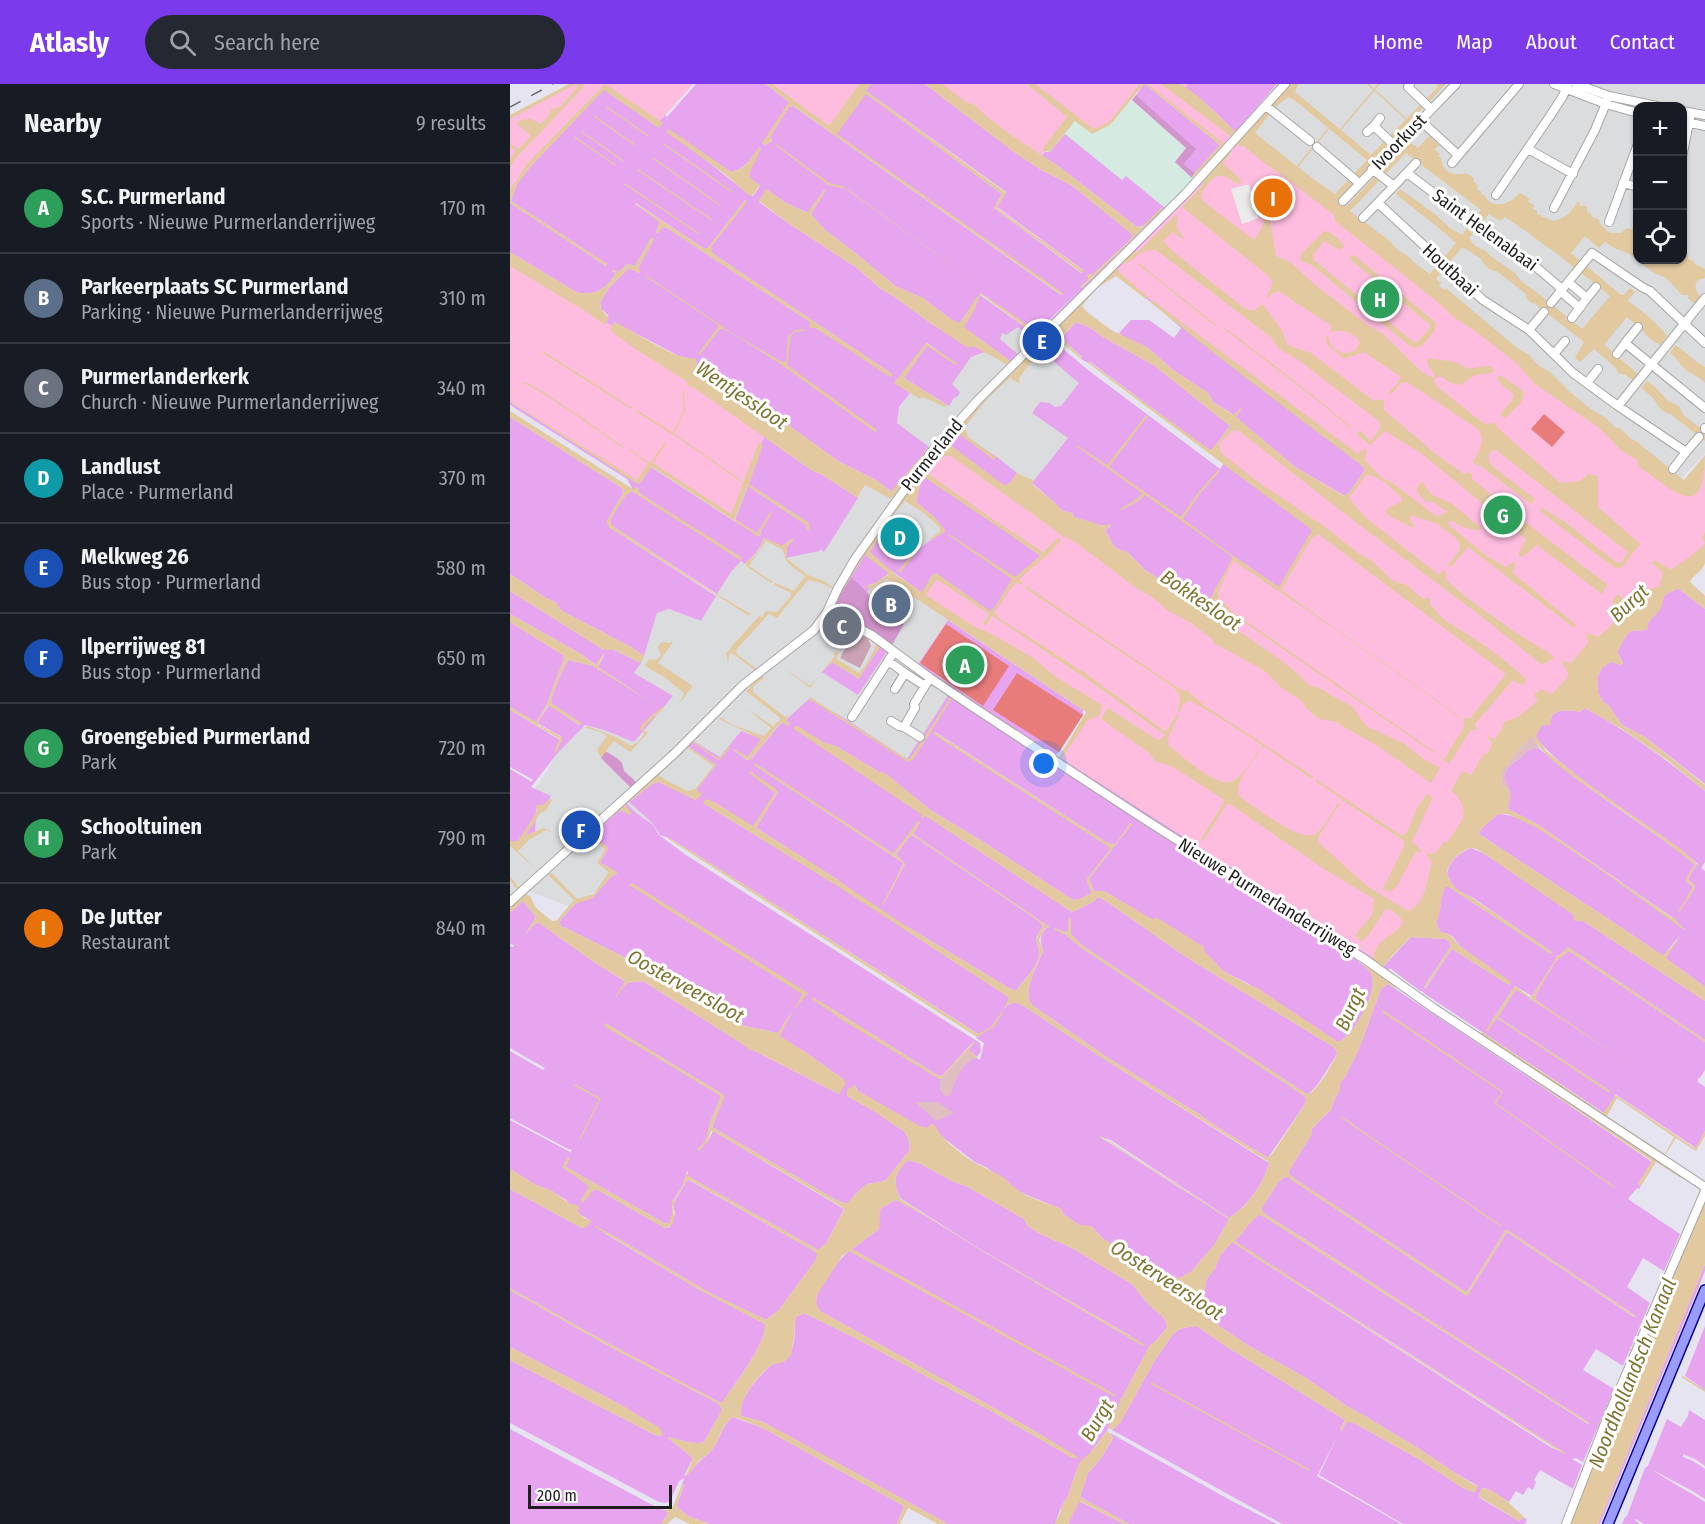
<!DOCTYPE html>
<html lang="en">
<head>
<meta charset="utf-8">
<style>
  body { margin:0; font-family:"Fira Sans Condensed",sans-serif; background:#242831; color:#f1f3f6 }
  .controls { position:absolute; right:18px; top:18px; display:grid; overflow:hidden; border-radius:12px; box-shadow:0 2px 4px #0004 }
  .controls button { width:54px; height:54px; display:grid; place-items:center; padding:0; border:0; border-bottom:2px solid #363941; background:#171b24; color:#f1f3f6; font:30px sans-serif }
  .scale { position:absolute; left:18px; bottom:15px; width:144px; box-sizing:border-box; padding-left:6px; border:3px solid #1f1f1f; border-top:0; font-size:16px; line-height:21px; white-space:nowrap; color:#1f1f1f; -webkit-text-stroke:4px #fff; paint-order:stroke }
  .you { position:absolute; left:534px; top:680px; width:21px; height:21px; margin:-15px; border:4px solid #fff; border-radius:50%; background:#1a73e8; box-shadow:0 0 0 9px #1a73e833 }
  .badge { display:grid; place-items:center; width:39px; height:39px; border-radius:50%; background:#7c3aed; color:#fff; font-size:20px; font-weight:700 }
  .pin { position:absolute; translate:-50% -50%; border:3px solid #fff; box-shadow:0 2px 6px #0006 }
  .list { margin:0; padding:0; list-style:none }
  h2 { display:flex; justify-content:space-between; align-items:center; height:78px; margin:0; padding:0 24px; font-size:26px }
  h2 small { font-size:20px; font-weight:400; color:#9ea1a6 }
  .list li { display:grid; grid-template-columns:39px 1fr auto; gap:18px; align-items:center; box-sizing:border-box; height:90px; padding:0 24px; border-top:2px solid #363941 }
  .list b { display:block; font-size:22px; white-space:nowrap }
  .list p { margin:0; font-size:20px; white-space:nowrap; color:#9ea1a6 }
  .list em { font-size:20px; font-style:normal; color:#9ea1a6 }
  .icon { flex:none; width:33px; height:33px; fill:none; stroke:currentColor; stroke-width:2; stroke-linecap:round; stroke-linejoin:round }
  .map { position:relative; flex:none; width:1195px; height:1440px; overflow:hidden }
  header { display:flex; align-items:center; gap:36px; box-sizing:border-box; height:84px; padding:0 30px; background:#7c3aed; color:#fff }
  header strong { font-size:28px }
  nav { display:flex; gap:33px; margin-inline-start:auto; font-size:21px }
  .search { width:420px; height:54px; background:#242831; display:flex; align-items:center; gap:15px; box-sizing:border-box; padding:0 21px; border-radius:33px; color:#9ea1a6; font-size:22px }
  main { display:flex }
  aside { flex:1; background:#171b24 }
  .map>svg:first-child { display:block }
</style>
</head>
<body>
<header>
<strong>Atlasly</strong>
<div class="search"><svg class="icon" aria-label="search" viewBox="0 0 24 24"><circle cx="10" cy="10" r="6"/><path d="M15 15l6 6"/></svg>Search here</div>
<nav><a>Home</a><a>Map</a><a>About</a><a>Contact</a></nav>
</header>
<main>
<aside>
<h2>Nearby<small>9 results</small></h2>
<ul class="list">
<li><span class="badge" style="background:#2e9e5b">A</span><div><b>S.C. Purmerland</b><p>Sports · Nieuwe Purmerlanderrijweg</p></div><em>170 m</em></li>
<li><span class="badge" style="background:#5c6f8a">B</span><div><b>Parkeerplaats SC Purmerland</b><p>Parking · Nieuwe Purmerlanderrijweg</p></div><em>310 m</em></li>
<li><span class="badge" style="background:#6b7280">C</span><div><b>Purmerlanderkerk</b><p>Church · Nieuwe Purmerlanderrijweg</p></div><em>340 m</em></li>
<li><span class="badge" style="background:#0f9aa8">D</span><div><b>Landlust</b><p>Place · Purmerland</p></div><em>370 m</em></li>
<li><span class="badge" style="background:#1a4fb4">E</span><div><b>Melkweg 26</b><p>Bus stop · Purmerland</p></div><em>580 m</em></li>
<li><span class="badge" style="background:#1a4fb4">F</span><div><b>Ilperrijweg 81</b><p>Bus stop · Purmerland</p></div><em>650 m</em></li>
<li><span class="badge" style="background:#2e9e5b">G</span><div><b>Groengebied Purmerland</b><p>Park</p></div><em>720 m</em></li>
<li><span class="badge" style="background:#2e9e5b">H</span><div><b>Schooltuinen</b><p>Park</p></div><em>790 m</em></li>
<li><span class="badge" style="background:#e8710a">I</span><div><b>De Jutter</b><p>Restaurant</p></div><em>840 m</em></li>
</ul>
</aside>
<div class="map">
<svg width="1195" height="1440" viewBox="0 0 1195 1440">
  <rect width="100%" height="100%" fill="#e5e4f0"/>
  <path fill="#dbdcdd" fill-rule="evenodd" d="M767,0h428v369l-29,32 -423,-349zM1128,22h44v154h-44z
    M503,234l72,71 -10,40 -44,60 -77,-46 -8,91 13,74 -37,55 39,23 -58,82 -178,-17 -87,105 -18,19 -49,32 -51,-19 -10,9v-56h8l17,-9 2,-27 -13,-5 18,-20 15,-26 28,-29 19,5 68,-34 -38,-23 10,-17 13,-43 12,-4 32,12 15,-25 33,20 2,-2 -34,-20 14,-22 38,-45 110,-91 32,-45z"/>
  <path fill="#d5eae1" d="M622,16l54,48 -10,14 16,16 -2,5 -25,25 -39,-32 -4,4 -57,-46 10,-13 17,13 18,-9z"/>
  <path fill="#e8a5ef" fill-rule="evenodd" d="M95,0h22l40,33 29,-33h70l23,18 -24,43 7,-4 -2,-4 19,-30 4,-1 268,189 1,-2 -226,-159 29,-41 137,101 -8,14 87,65 2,-3 -86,-63 9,-15 -140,-101 5,-7h54l89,68 29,19 19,9 12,7 59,48 -4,6 -37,34 -4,-1v6l-7,6 1,2 65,-63 -10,2 -80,-62 -22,-13h15l15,-18 57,46 4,-4 39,32v3l-123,122 -9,7 -15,-13 -12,8 -4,-2 -2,6 20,17 -7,7 -50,-36 17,-32 56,40 42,-43 -41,40 -56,-39 -22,31 -10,-6 -26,-20 -28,-12 -37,-31 -34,-26 -13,-15 15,-24h-2l-16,23 -22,-10 -20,-14 -7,13 32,23 66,43 24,21 14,8 38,28 52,27 -14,5 -19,27 8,8 -2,4 -4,2 -5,8 -45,-28 23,-33 30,19 -30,-21 -32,40 15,10 -11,14 -2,16 32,24 -37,45 -14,-11 -40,-20 -47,-34 -7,-9 -21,-9 -65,-38 -5,-12 -14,-3 -65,-34 80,66 119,83 8,3 37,24 -34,54 -4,-3 -1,2 -33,7 1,-11 7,-8h-3l-9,7 -18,-8c-4,11 -11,19 -19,26l-4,-3 -10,11 -14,22 -106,-69 -1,-5 14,-23 7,-6 6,3 104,66 -103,-68v-4l-5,2 -6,-11 -117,-74v-3l129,82 12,-17 83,54 26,15 1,-5 11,-19 -15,21 -22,-13 13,-34 58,39 2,6 1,-8 -299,-192 99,-15 -8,-7 -1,-7 9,-14 20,-20 10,5 1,-2 -2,-3 16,-29 -3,-1 -16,28 -7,-2 -9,8 -8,-2 5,3c-9,16 -22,24 -40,19l-66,-40v-49l96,63 1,-2 -96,-63 6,-17 14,-18 73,-77 55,39zM158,46l63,42c16,-4 18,-12 28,-24l-10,26 2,5 9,7 -7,10h-2zM235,116l1,2 -34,43 -2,5 5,5 177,119 -1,2 -75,-48h-5l-1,-6 -143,-94 -4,-1 -5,6 -2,-1 4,-10 -25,-18 1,-1 67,45h5z
    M671,0h96l-42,49c-16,-19 -34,-34 -54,-49z
    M633,1h3l74,60 -25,28 -11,-9 11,-15 -59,-54z
    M693,97l-1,5 503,346 -478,272 152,160 -1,2 -23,-18 -295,-188 35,-42 -203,-147 -16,12 -8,2 3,3 -4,4 -18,-16 27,-43 35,22 17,-13 17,-11 -11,-14 -18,-15 9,-36 31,-36 41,27 20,16 -6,9 -12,8 168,120 33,-11 -20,-7 -35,-22 -18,-18 -12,-4 -10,-18 6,-4c-11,0 -27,-4 -37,-9l-2,-4 -9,-2 -3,-2 -6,-7 -22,-19 36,-45 -36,-25 8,-11 10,1 4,4 7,-1 18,-23c-14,-11 -26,-23 -40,-35l11,-10 38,32 132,99 5,-7 -135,-100 -2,1 -7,-4 1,-2 -21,-19 15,-16 13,5 14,10 52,29 75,60 -17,23 128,61 73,16 -53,-62 4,6 -16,23 -4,3 -50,-29 -64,-54 -18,-11 -5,-9 -35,-23 -26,-23 -18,-7 -10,-7 12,-13h18l25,18 7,-10 -21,-19 -43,-33 1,-6 -1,-3 2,-3h8l4,-12 5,-3z
    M0,333l112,71 1,5 -16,28 5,8 104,67 -15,25 -32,-12 -12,4 -13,43 -13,-9 -69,-36 -7,-9 -9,-4 -36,-24z
    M1166,505h3l26,20v175l-60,-47 -23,-12 -13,-19 -6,-4 -5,-9 -1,-16 5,-9 8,-6 12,3 1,-2 -6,-11c4,-6 8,-19 15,-21 5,-1 10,0 16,-2v-6l17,-28z
    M0,507l94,59h10l27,13 -7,10 39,23 -39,46 -30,-12 -19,-5 -28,29 -26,33 20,9c-4,7 -6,10 -14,9l-2,27 -10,4v-2l10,-15 -17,22h-8v-72l22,13v-3l-22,-12v-57l50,30 -5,11 1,1 6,-15 -23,-13 -1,-2 11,-17 30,20 2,-2 -29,-19 -1,-4c4,-11 12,-34 18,-40l24,6 47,29 -42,-28 7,-14 -9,12 -15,-11 -71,-40z
    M438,536l135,90v5l-24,37 -5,4 -137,-90z
    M0,538l53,33 1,4 -18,47 -9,15 -2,1 -25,-15z
    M368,559l11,9 -1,2 -2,-1 -28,42 -36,-23 10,-10 27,17z
    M439,610l1,3 134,88 269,172c5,5 15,10 18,16 9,16 -17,63 -33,69l-91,-59 -24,-12 -19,-20 -100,-60h-10l-5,-12 42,-54v-2l-16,22 -9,-3 -171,-110 -2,1 176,114v4l-22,28v3l5,11 -12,6 -7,1 -88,-57 -53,-32 -47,-37 -6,-2 -43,-26 -11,-2 -26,-17 -5,-1 130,90h2l146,96 21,-10 5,-5 5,2 83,58 146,89 4,4 1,4 -19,30 -10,11 -225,-149 -12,-12 -2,-16 -1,13 -3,1 -10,-3 11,6 17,14 220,146 4,4 -2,5 -37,54 -51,-31 -20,-14 -92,-57 -73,-51c-11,-14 6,-39 11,-54 -3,-10 -4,-14 3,-23l3,-1 -136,-93 7,-12 -26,31h-2l-137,-89 -1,1 148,97 1,2 -19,40 21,-40 -9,-10 14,-18 2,-1 127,86 4,5 -7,12c1,5 3,11 3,15 0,14 -16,27 -23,38l-7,-3 -103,-62 -2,3 103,67 2,2 -4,10c7,-6 9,-7 17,-3l82,54 165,104c-4,19 -23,45 -40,55l-120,-79 -9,-2 129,82 -14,25 -24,28 -11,6 -40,-7 -8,-10 -19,-16 -11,-7 -9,-10 -14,-3 -16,-11 -2,-5 -41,-17 -34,-25 -10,-4 -40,-31 -16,-5 -62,-36 -3,-6 -8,11 27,15 31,21 4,9 1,6 -1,4 -23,29c-8,4 -16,2 -20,5 -7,4 -13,13 -19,19l-11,-4 -124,-73 12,-31 -2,-2 -117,-71v3l116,70 -11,27 -4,17 -8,10 10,-9 5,-10 131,78 -18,35 -8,6 -130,-74v-4l-1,-1 -4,14 -11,17v12l-2,9h-6l-98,-56h-4l28,19 -9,14 2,2 10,-12h5l67,38 5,-1 5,-13 -2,-10 13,-22 3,-2 127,72 2,3 -3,6 -36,49 -13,10 -58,-28 -99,-59h-5l96,57 65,34c2,19 -31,60 -42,78h-4l-126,-67 -83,-47v-99l72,39 9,-7 -10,-6 -15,-15 -14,-9 -16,-6 -26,-16v-49l60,32v1l2,-4 -2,1 -60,-32v-67l33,19 2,-2 -35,-20v-102l3,1 1,-2 -4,-1v-31l13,-12 13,16 -10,16 9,-9 3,-2 56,40 32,20 -11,15 12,-14 16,-2 106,67 90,46 4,-15 -35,-25 -29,-18 12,-23 -13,20 -34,-7 -36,-20 -27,-18 -9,-4 -19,-14 -15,-6 -72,-36 -4,-1 -3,-4 3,-5 13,-14 22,-11 14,-17 6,-2 -10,-8 -7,-3 8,-15 -14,-11 3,-7 23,-20 10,5 1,-1 -7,-10v-3l12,12 17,12 6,10 27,20 294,188 1,8 -4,6 -9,-7 6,-9 -32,35 -5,-1 -124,-78 126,82 3,-1 25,-26 13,8 4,-17 -8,-5 4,-3 -286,-182 -25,-15 -9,-3c-7,-15 -22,-24 -34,-36l21,-16 -16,18 21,-17 7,-2 37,18 1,-11 19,-24 -27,-18v-2l-7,6 11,-10 27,16 21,-26 21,8 -14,18 -15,-7 14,10 4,-1 31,-37 6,4 -2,-5 1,-2 22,-20 32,17 66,43zM261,705l7,3 -22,36 82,52 -3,4 -132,-81 11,-1 39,25 22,-34z
    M1075,624c44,24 81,51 120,83v71l-4,6 4,3v116l-38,-28 -1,-2 14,-22 -16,20h-2l-37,-25 -146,-96 2,-5 17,-15c26,0 56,24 77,38 37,25 74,50 109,77l-11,-11 -136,-94 -29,-15c1,-4 3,-10 2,-14 0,-10 -8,-14 -4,-24 5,-10 16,-11 20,-20l8,-3 6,1 35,29 98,69 22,18 -9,13v3l7,6 -14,25 16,-24 -1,-4 -6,-4 3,-7 7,-9c-38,-33 -83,-58 -123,-90 -16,-13 -27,-21 -40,-38l7,-11h8c-1,-17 17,-16 30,-13z
    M961,764l14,6 88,60 2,7h8l122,80v39l-137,-93 -8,8 -4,1v3l-24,37 -17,-10 -24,36 6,-4 112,74 1,-1 -112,-74 17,-26 2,-1 35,23 -16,-13v-6l20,-33 13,-10 136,91v28l-5,8h-2v4l7,5v44l-9,17 -81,-54v3l-11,16 -179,-119 -3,-3h-2l-30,-23 -1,2 23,19 -30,-21 29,-31 34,2 4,2 2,5 -27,41 2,1 25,-38h3l55,35 -49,-39 -7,-9 -4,-3 -9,-2 -4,-10c6,-11 3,-24 9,-35h4l102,67 1,-2 -79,-54 -16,-8 -6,-7 -4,-9c2,-13 12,-21 24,-26z
    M878,900l137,91 127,87 -14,22 3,2 -2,3 -2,-1 -9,11 52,35 -16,37 -21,-13 -16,29 23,16 -27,63 -27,-17 -13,21 31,19 -31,73 -7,-4 -4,1 10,6 -9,24 -33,-19 -6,10 2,2 -3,8 -5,-3 -5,8 -7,-4 -7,11 -21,-13 -6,-1 -3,7 1,3 39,23 5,-4 3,3 -2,4h-122l-84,-49 19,-40 -21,41 84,48h-119l-170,-94 8,-7 35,-63 18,-26c6,-7 16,-7 24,-8l27,19 121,75 -5,10h2l5,-9 7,2 63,35 46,30 15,-2 -23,-13 -34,-23 -56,-34 -17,-9 -42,-29 -57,-32 -43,-29 -2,-22 2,-15 9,-12 6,-14 11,-12 320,206 13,5 -327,-209 -3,-3c9,-9 14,-19 24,-27l4,2 325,208 1,-1 -294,-190 -30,-19 -4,-5 18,-28 7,-5 181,120 40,-64 127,85 2,-1 -130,-87 -39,63 -3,-1 -166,-110 -9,-7v-3l22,-36 1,-6 9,-10 10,-9 3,-10 5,-8 1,-9 5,-6 14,-28 22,-60z
    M398,1076l13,4 31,17 16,6 56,32 4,7 12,8 32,14 60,36 17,21 14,12 3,5 1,6 -14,16 -3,1 -28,53 -2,1 1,3 -8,13 -4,13 -33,44 -8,24 -7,11 -6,17h-107l-185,-102 -22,-6c-2,-18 15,-36 27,-48 7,-7 17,-11 23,-18 6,-9 2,-23 5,-33l8,-4 53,26 136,73 78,45 5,1 1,-1 -51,-31 -206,-115c-3,-4 -4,-5 -4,-10 0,-12 24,-43 33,-50l267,145 -264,-147 27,-20c-1,-22 -2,-19 17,-29l30,16 53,33 164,97 -14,-11 -151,-87 -78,-50c-8,-17 -5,-26 8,-38z
    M1195,1180v7l-8,20 -97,233h-2z
    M0,1206l93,53 116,61 3,6 -18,32c-11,3 -24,-2 -35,-5l-1,1 24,19v3l-8,16c7,-4 9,-8 14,-13 4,-5 10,-8 14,-13 9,-11 9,-25 21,-33l30,11 141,78 -7,18h-187l-20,-7 -12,-9 -1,-3 7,-20 -2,-1 2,-6 -5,3 -9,20 -5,2 -6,-1 -149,-79v-63l145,75 6,1 -38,-30 -113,-59z
    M1195,1242v64l-20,-14z
    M1179,1326l16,10v46l-10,-7 -12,-5v3l10,4 12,8v30c-17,-12 -35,-19 -53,-30 17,13 35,21 53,33v22h-61l-8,-5 -1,1 5,4h-18l3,-7 2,-1 18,-48 3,-2 19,-47 14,8 7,-11z
    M0,1345l150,80 6,1 2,4 -7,10h-151z
    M600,1349l120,67 47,24h-148l-49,-27 8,-24 14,-16 11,-19z
    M569,1417l45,23h-56z"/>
  <path fill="#d395cd" d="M626,11l60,54 -12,15 11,9 -3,5 -17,-16 11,-14 -54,-48z
    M341,493l16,15 3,5 -1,2 23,19 12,6 -12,21 -59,-35 -1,-3 7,-15 2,1z
    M95,667l12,7 5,5 2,8 11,10v3l-4,4 -30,-30z"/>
  <path fill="#e0bfc1" d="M1022,651l8,14 -6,-1 -7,3c-5,9 -16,10 -21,20 -4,10 4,14 5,23 0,5 -2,11 -3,15l-3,-1 4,-10 -2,-10 -5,-2 -1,-14 9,-11 2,-5z
    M457,968l8,6c-14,7 -19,21 -24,36l-5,3 -6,-7v-9z
    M405,1018h22l17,11 -18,8z"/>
  <path fill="#cba3b5" d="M321,541l2,1v2l11,4 1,-4 6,2 1,-3 4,2 -1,4 13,5 3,8 -11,22 -20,-10 7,-13 -9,-4 -9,-7z"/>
  <path fill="#febddf" d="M63,0h120l-35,39 -54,-35 -77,77 -17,27v-75z
    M259,0h96l-33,46z
    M422,0h209l-29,38 -19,9 -20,-14 -35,44z
    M635,0h43l-6,7 502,399 21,-24v84l-200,195 -65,117 -21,58 -41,41 -319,-204 31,-49 -169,-111 14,-21 57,40 19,-28 31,-31 -118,-83 21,-27 260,167 10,-25 19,-29 44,31 38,-64 -94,-73 -3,-10 17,-21 107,80 25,-35 -253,-196 117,-119z
    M0,176l258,167 -35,90 -83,-52 -11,17 -129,-81z"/>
  <path fill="#e77c7b" d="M1034,330l21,18 -13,15 -21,-18z
    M436,540l63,42 -26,40 -63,-43z
    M507,589l66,42 -24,37 -66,-42z"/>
  <path fill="#ebebeb" d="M735,101h4l10,33 -17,6 -11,-35z
    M379,500l11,10 -3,5 15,10 -7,12 -10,-6 -2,2 -23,-18z"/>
  <path fill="#e2c9a0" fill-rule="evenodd" d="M59,0h14v4l-67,70 -6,10v-8l6,-9 -6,-4v-3l9,5 12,-13 -15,-13 8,-4 3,1 3,-2 10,6 7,-6 4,-8 10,-4 17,-20 -2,-2 -66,35v-4z
    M95,0l58,39 -4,5 -55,-38 -73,76 -14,18 -6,17 96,63 -1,2 -96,-63v-13l17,-26z
    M256,0h6l53,39 5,2 29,-41h12l-5,7 140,102 -9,15 87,63 -2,2 -88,-65 8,-14 -136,-100 -29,40 226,159 -1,2 -269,-189 -4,1 -19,30 2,4 -8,4 -2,-2 27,-41z
    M415,0h17l24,18 9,3 10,10 26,20 46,30 80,62h5l19,-19 2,1 -81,79 -1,-1 7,-7 -1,-4 1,-2 4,1 37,-34 4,-6 -59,-48 -12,-7 -19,-9 -29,-19z
    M517,0h8l59,45 15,-7 31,-38h8l75,59 2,2 -33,33v-2l28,-31 -74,-60h-3l-33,40 -18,9 -17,-13 -25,31 -3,-1 -3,1 -1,-4 24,-31z
    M651,0h20l18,13 43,41 46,-54h10l-3,8 76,63 65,-66 2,-5h8l-54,56 -1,4 -53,55 3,4 6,3 29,-31 34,-33 8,6 11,-12 11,10 -6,3 6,5 -2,2 3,2c1,14 13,19 25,15l8,5 -1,2 5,7 -1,2 5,3 -2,2 4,1c9,16 26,9 36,-2l10,6 -2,3 6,3 -1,4 4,2v3l2,1 2,-1v2l13,5c11,-3 18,-9 23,-19l3,1 -1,3h8v6l4,2v2l8,4 1,4 10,9h11l6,-5 10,2 1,30h44l1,-5 5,1v3l6,2v3l11,5v9l-5,1c-7,5 -5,11 0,17l-5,8 -7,-6v-3h-6l-16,-17 -12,-5 -26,-20 -12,-4 -11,-7 -6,6 -14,-12 -14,17 50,42h3l6,-7 5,4 -7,9c14,10 29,21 39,35l-7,9 -10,-6 -10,-11 -13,-11 -23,28 34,29 -6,6 -6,-5 -8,-2 -2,-5 -22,-19 -14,13 -5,-4 9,-16 -50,-39 -1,1 -7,-6 1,-3 -29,-23 -10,-3 -8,-11 -18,-11 -26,32 5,4 -2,3 5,4 2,-2 71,60 12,7 10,11 11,6 20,20 22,18 13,7 9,10 7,2 9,9 6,3 48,39 21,-25c0,71 -33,34 -67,11l-1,-6 -15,-9 -23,-23 -64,-44 -19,-21 -33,-26 -32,-22 -10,-10 -50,-40 -56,-44 -1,-6 -47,-36 -28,-20 -15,-13 -4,1c-5,-6 -1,-8 -11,-12zM779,13l9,6 69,57 -32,34 -23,-16 -57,-45c11,-13 19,-28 34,-36zM896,69l75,57 -19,25 -12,-7 -14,-13 -36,-26 -4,5c20,17 41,31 60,49l-26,31 -13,-9 -8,-8 -11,-7 -8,-9 -40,-30zM979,130l11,7 5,-4 25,17 17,13 4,2 59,47 -28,33 -47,-38 -13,-9 -7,-9 -23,-16 -8,-7 -9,-4 -6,-8z
    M159,45l62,43c17,-4 18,-12 28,-25l2,2 -12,25 2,5 9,6 -8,11h-2l-25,-22 -59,-42z
    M266,60l53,39 13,3 7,4 133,97 -136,-98 -18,-4 -53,-40z
    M721,67l1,1 -9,11 13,12 6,7 -4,2c-4,-3 -9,-6 -15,-8 -10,-2 -19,12 -22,20l2,5 48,37 3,1 3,-2 9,-19 4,2 6,36 14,6 23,21 54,42 15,8 40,39 9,5h3l1,-3 -7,-8 -1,-4 1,-4 27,4 14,7 15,-3 8,1 2,4 -3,2 -15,2 -16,10 -9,-2 -11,-7 -5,2 -1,4 5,6 40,32 7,4 10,-1 1,4 63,56 20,-2 8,-7 10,2v31l42,37 -18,23 -6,2 -76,-58 2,-3 23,14 52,41 5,-1 6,-10 -131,-101 -4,-1 -4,4v7l3,5 43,33 -4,5 -50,-38c-4,0 -7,-1 -8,-5 7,-10 14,-21 5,-32l-71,-47 -6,1 -9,11 -4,-1 9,-9 4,-7 -37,-25 -20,7 -2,-1c-6,-9 -17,-9 -16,-22h2c2,17 24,25 32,7 -6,-12 -18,-14 -30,-11l2,-6 -52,-34c-6,-1 -9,2 -12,6h-2l7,-16 -7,-8 -84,-67 20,-21c2,-12 20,-27 29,-35z
    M256,105l20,14 21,10 18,-24 1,1 -15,24 13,15 34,26 37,31 28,12 26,20 10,5c10,-9 12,-22 22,-30l54,37 5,1 -4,4 -54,-40h-2l-5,14 -11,18 49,36 -5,3 -9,-6 -26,-14 -5,2 -35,-23 -38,-28 -14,-8 -24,-21 -66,-43 -32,-24z
    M235,116l2,2 -35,44 -1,4 4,5 177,119 -2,3 -74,-49h-6v-6l-143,-94 -4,-1 -5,6 -2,-1 4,-10 -25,-18v-1l68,45h5z
    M667,130l1,2 -2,11 8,11 -1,1 -10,-7 -10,9 12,12 69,55 10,3 8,-7 20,26 5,15 24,8 63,48 7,-2 3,2v9l52,44 28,20 6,-2 2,3v4l57,46 78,59 -5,10 -65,-49 -13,11 -5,1v-4l7,-14 -104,-85 -37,-23 -15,14 -13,-11 3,-4 11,11 9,-13v-6l-79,-60 -23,-14 -6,-10 -116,-88c-21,-1 -20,14 -37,14l12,-12h7z
    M814,147c8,1 16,8 20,16l-5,3 -15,-9 -11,14 1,5 96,79 5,3h3l12,-15v-2l-79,-65 -1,-4 4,-1 80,66 2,3 -1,6 -13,16 -9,2 -7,-5 -93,-77 -13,-6 1,-6z
    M141,154l3,1 -16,29 3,3 -2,2 -10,-5 -20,20 -9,14 1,7 8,9 -4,7 -20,-14 -75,-45v-14l66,40c18,5 31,-3 40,-19l-4,-4 7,3 9,-8 7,2z
    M607,183l3,6 28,24 -2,2 -30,-23 -19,12 -15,18 5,6 24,18 36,17 26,23 35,23 5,9 20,13 11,-9 -8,11 59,50 49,29 5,-3 16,-23 -5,-6c-71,-53 -141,-106 -210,-162l2,-2 206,154 7,-6 2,3 -3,8 18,19 12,6 42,32 12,-4 -15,-10h-7l-9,-10 1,-7 4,-3 9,12 21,10 28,23 -2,4 -19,-5 -5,-5 -6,1 1,3 39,32 18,10 10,-6 -3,12 63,52 -2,3 -106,-81 -17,20 -3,-2 11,-14 1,-6 -4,-7 -20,-15 -24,-7 -3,1 5,9 -1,2 -25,-13 -2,-3 1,-3 15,-8 -1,-4c-9,-8 -22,-22 -35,-22l-17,23 16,19 74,58 5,-5 3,3 -2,6 22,19 48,34 37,23 2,3 -12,7 -60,-48 -128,-96 -115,-90 -5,-1 -2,1 -13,13 3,10 32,25 74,50 30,24 13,7 22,21 14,4 16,14 6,-1 1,1v6c7,5 10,12 16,16 28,17 56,35 80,58l-2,5 -3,1 -8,-5 -38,44 2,6h-6l-22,34 -7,-5 3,-1 20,-33 -2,-4 1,-3h6l36,-44 -188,-140 -6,4 -31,52 178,126v1l-127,-90 -98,-66c-7,9 -11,21 -16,32l1,6 14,13 202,140 -1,1 -203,-140 -16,-14 -2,6 11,16 54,37 19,15 12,12 13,4 12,8 18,9 14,20 39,18 17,14 18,10 -9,15 -52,-36 -45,-26 -11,-1 -7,-3 -10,-9 -3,-6 -21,-14 -17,-17 -51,-28 -2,-4 -21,-16 -24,-13 -16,-14 -15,-8 -46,-35 -18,-13 -10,-4 -7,-6 -104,-74c-10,-2 -15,7 -24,11l-2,-1 20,-24 42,-44 30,-29 -2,-1 4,-2 13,-12 1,5 -14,19 1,6 -10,-6 -23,21 -22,28 3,10 28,20 -2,3 -35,-26 -11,9 57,43 6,-4 6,-9 10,5 7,2 -2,3 1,2 21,17 9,9 9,2 2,4 21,6 6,3 9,-2 1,1 -6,5 10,18 12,4 18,18 35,22 29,9 23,-42 -1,-3 -86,-61 -5,5 -18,10 -2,-1 18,-11 4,-5 -66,-47 1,-1 30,20 39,-50 2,1 -39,51 72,50 16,-23 21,-24 2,1 -21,24 -16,24 52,38 44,30 33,-57 -224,-167 1,-1 121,88 7,-6 13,-18 -75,-60 -52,-29 -14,-10 -13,-5 -15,15 21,21 -1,1 -29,-25 47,-50z
    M137,192l87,58 48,28 4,-1 2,-25 8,-6 9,-1 -1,2 -9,1 -4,3 -4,30 90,65 -2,2 -96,-69 -54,-34h-5l-20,26 -2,-1 20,-27 -1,-3 -71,-47z
    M104,238c22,9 60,39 82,36l2,13 29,15 14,10 43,22 7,9 47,34 40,20 13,11 38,-45 1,1 -39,51 -26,-14 -6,9 -1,4 -37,-24 -8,-3 -119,-83 -6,-2 -2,-5 -49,-31 -26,-19v-4z
    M416,259l31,20 -1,2 -29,-19 -23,32 43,27 -2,2 -22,-10 -3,2 -26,-16z
    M1165,261c13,7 16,15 30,22v16c-6,-7 -15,-9 -21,-15 -6,-6 -7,-10 -14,-15z
    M990,291l22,15 2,5 -4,9 -15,14 -4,-2v-3c25,-26 6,-16 -4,-35z
    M1137,297l8,6 13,14 11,5 5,10 21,15v10l-33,-26 -11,-5 -8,-12 -12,-10z
    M0,317l127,79 10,-15v-3h4l15,-21 1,1 -14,21 78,51 28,-72 4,3 -14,39 60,39 1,4 -2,4 -2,-1 1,-3 -1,-2 -58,-39 -13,33 22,14 14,-22 1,2 -11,18 -2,6 -107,-70 -13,17 -3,-1 -126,-81z
    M0,327l123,78 3,-2 2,1 1,5 102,64 1,4 -111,-70 -7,7 -14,22 1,5 102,67 38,22 -2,2 -137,-87 -3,-1 -2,-7 16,-28 -1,-5 -112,-71z
    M414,387l70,49 49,32 15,-14 3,2c-11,15 -27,26 -41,38l-1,2 4,3 -2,2 -4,-3 -6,6 -16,23v2l4,5 86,55 81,59 11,-18 2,1 -11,23 1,8c12,9 46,40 60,36 12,-2 22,-21 29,-31l1,1c-8,12 -22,26 -21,42l5,5c14,9 57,44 72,35 8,-4 18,-23 23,-31l2,1 -22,33v5l49,44 41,25c17,-5 20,-34 24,-49l-6,-8 1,-1c9,3 11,-4 16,-10l5,-2 15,-22c2,-11 -2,-22 -12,-28l11,-20 8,4c8,-6 8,-16 15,-22l3,1 4,-11 -5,-7 8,3 8,-12 1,-5 14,-5 20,-16 -4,-6 7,-6 11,5 15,-16 2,-4 -8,-13 10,2 18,-21 -3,-6 3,-3 9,4 12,-10 9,-13 -7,-12 6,-8 11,11 12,-4 5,-6 -1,-3 3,-3 11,-2 4,-14 -12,-11 5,-1 15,9c10,-8 27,-17 34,-27l-3,-6 3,-5c0,9 0,22 0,31 -2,8 -12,12 -15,19l15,14v13l-26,-20h-3l-11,6 -5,15 -12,13v6c-5,2 -10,1 -16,2 -7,3 -10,14 -15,21l6,12 -1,1 -12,-3 -8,6 -5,9 1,16 5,9 6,4 13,19 23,12 60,48v6l-39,-32 -44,-30 -37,-21 -5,4c-12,-3 -33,-4 -29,13h-9l-6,11 10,15 42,33 94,66 16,15 -7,8 -3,7 6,4 1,4 -16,25 -1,-1 15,-25 -7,-6v-3l9,-13c-30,-25 -62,-47 -94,-69 -24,-17 -53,-34 -69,-60l-20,20 -2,5 -9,12 1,13 5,2 2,10 -3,10 31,16 135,94 4,-1 -1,3 10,9 -1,1 -86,-62 -59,-39 -31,-15h-10l-17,15 -2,5 146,96 37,25h2l17,-19 -14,20v3l38,28v14l-122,-80h-8l-3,-7 -87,-60c-4,-2 -9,-6 -13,-6 -9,0 -25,15 -25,25 0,5 5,11 9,15 7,6 16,9 23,15 25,16 49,33 73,49l-1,2 -102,-67h-4c-6,11 -3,24 -9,35l4,10 9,2 11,12 51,36 -2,3 -55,-35h-3l-26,39 -1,-1 27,-42 -2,-5 -4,-2 -34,-2 -17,17 -16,19 18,14 -1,1 -7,-4 -7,5 -22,60 -14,28 -5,6 -1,9 -5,8 -3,10 -10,9 -9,10 -1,6 -22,36v3l9,7 166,110h4l38,-62 130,87 -1,1 -128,-85 -40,64 -181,-120 -7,5 -18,28 4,5 325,209 -1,1 -326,-208 -4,-1c-10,7 -15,17 -24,26l160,104 170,108 -1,1 -332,-212 -11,12 -6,14 -9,12 -2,15 2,22 43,29 57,32 42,29 17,9 56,34 34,23 23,14 -4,6 -11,-5 -46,-30 -63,-35 -7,-1 -5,9 -2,-1 5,-10 -121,-75 -27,-19 -15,2 -9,6 -18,26 -35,63 -8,7 -4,-3 12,-25v-3l2,-1 28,-53 6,-4 11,-13 -1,-6 -3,-5 -14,-12 -17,-21 -60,-36 -32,-14 -12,-8 -4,-7 -56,-32 -16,-6 -31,-17 -13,-4c-13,12 -16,21 -8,39l78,49 166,96 -1,2 -164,-97 -53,-33 -30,-16c-23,11 -14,8 -17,29l-27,20 264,146 -1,2 -266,-146 -7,5 -25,39 -1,7 4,9 206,115 52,31 -2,2 -5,-2 -78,-45 -136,-73 -53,-26 -8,4c-3,12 0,22 -5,33l1,3c-10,16 -13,6 -23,14 -13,11 -30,32 -28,49l22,6 19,10 166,92h-10l-30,-16 -8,16h-3l7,-18 -141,-78 -25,-10 -5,-1c-13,8 -12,22 -21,33 -4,5 -11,8 -15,13 -4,5 -7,10 -12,15l7,-17v-4l-24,-19 1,-1c11,3 24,8 35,5l18,-32 -3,-6 -116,-61 -93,-53v-2l83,47 126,67h4c11,-17 44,-59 42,-78l-65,-34 -105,-63 1,-1 13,7 99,59 58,28 13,-10 36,-49 2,-6 -1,-3 -126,-72 -4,2c-3,6 -10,14 -12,21 -3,9 6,21 -9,25l-67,-38h-5l-10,13 -2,-2 8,-15 -27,-19 6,-10 2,1 -4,9 98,56h6l2,-9v-12l11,-17 4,-14 1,5 130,74 8,-6 17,-32 1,-3 -2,-2 -129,-76h-2l-3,10 -9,10 -2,-1 9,-10 4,-17 11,-27 -117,-70 1,-3 117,71 3,2 -13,31 124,73 11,4c6,-6 12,-15 19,-19 4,-3 12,-1 20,-5l23,-29 1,-4 -1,-6 -4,-9 -31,-21 -27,-15v-6l7,-5 4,6 62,35 7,2 4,-4 4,1c3,12 29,31 40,38 9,5 20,9 29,15 6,5 11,11 18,15 12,7 26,10 39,16l2,5 16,11 12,1 11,12 11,7 19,16 8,10 40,7 11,-6 24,-28 14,-25 -129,-83v-1l129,83c17,-9 37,-37 40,-56l-165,-103 -82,-54c-9,-4 -11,-3 -18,4l5,-11 -2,-2 -171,-111 -133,-82 3,-4 8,3 39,24 22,-33 -27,-21 2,-1 25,17 3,4 -22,36 59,37 91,61 103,62 7,3c8,-11 23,-24 23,-38 0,-4 -2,-10 -3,-14l7,-13 -4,-5 -127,-86 -2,1 -14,18 9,10 -22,41 -1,-1 21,-39 -1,-3 -148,-97 1,-2 137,90h2l24,-32 2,1 -7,12 137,93 -5,1 -6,12 4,11c-5,14 -22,40 -11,54l73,51 92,57 20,14 51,31 5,-5 32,-49 1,-5 -3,-4 -220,-146 -17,-14 -12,-6 1,-1 10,4 3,-1 1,-13h2v16l12,12 225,149c13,-9 21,-27 29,-40l-1,-5 -4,-4 -146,-89 -83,-58 -5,-2 -5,5 -21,10 -146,-96 -3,2 -2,-1 1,-2 -128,-86v-3l5,1 26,16 11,3 43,26 6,1 47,38 53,32 88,57 7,-1 12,-6 -5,-11v-3l22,-28v-4l-176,-113 1,-2 172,110 9,3 15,-22 2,1 -43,55 5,12h10l48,28 5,-1 4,2 43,27v4l19,20 28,15 5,1 82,55c16,-6 41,-52 33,-68 0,-2 -5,-6 -6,-7l1,-1 8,5 5,-7 -6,-4c5,-23 13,-19 28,-34l2,-4 -3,-5 -10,-8 -5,1 -17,26 -7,6 -6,-7 17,-20 2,-16 -50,-30 -94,-65h-3l-24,37 -2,-2 23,-37 -1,-3 -50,-32 -18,-6 -7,-9 -47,-33 7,-11 48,31 4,1 5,-5 -68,-49 -104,-70 -7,9 -3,-1 6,-10 -51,-34 -3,1 -9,14 49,32 11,4 46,26 24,20 46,28 -3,11 -11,4 -27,39 10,8 -70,-44v-3l58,38 27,-46 -199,-133 -16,10 -6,-2 11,-4 12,-8 -1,-3 -22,-17 -24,38 -20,-10 -13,-3 -31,38 -7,-4 -4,3 -30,33 1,4 21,16 6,8 -11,9v5l32,25 3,-2 -2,6 4,2 -2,3 -7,-4 -32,39 -16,-11 1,-1 14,8 13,-18 -42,-20 1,-2 13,8 31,11 7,-8 -24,-19 26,17 7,-6 -1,-3 -33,-26 14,-14 -4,-6 -24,-18 -3,2 -1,9 -2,-11 33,-37 4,1 1,-4 3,-2 10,1 14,-16v-3l-17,-8 1,-2 19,8 11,-15c-11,-9 -20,-11 -22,-26l-17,-9 -17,25 24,16 -2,1 -25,-17 1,-5c8,-2 15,-15 17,-23l18,8 10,-7h2l-7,8 -1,11 22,17 16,6 10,7 6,2 40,-60 -2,5 33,19 4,-3 2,1 -17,21 -2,-2 13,-16 -31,-18 -10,15 26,23 26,17 10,-17 4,-2 54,38 4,-3 18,-29 -64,-44 1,-1 66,43 25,-21v-1l-116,-78h-2l-6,25 18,15 12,14 -15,9 -1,-1 10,-8v-3l-16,-15 -19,-12 -11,13 -2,-1z
    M0,490l36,24 9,4 7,9 69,36 13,9 -3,7 -27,-13h-10l-94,-59z
    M516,502l152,102 6,3 5,-1v3l16,13 109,71 -2,2 -47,-32 -4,1 1,-3 -42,-27 -29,-17h-3l-6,4 -2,7 -2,-1c2,-14 5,-14 -6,-25l-147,-98z
    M0,530l71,40 14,11 9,-13 -6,15 57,38 -62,-39 -24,-6c-6,6 -14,30 -18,40l1,4 30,19 -2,2 -32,-20 -10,17 1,3 23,12v4l-6,11 -2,-1 6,-12 -50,-29v-3l24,14h3l9,-15 18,-47 -1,-4 -53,-33z
    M162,557l1,1 -15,21 35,23 -14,18 5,-11 -20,-16 -19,-11 4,-7 7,1 5,-5 -3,-7 2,-5 4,-1 6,1z
    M368,559l2,4 -21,32 -27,-17 -13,13 -9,13 -27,-21 27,19 25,-30 -2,-1 3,-4 2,2 -1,6 22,14c7,-8 15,-18 17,-29z
    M300,613l97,62h3l40,-61h7l49,32v3l-49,-33h-6l-38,60 -5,2 -99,-63z
    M152,623l2,1 -18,17 -3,5 5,3 -18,19 -16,-11 -13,17 -4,-8 10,-14 -6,-4 -15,-4 1,-2 27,10 17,10 7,-4 6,-8 -4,-6 3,-5z
    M179,661v2l27,18 -19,24 1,2 4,3 -6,6 -38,-18 -6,2 -21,17 -2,-2 35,-31 -5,8 28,15 8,-2 18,-23 -25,-18 -5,4 -1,-1z
    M807,696l85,56 5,-4 11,-26 9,-12 6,3 -21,45 9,8 -1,3 -4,-2 -19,35 -7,6 -7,-3 20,-41 1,-7 -60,-40h-2l-1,-3 -25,-16z
    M39,715l3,1 -7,12h-4l-16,24 18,-8 8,3v1l-5,-2 -17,10 -11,11 19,19 -27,-24v-5h8l20,-31 -2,-4 1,-1h7z
    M114,720l8,9 -2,2 -10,-5 -23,20 -3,7 14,11 -8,15 14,7 4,4 -7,3 -18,21 -18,6 -13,14 -3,5 3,4 4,1 72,36 15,6 19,14 9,4 27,18 36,20 34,7 13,-20h1l-12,23 28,18 35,25 3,4 -7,11 -86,-44 -4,1 -2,-4 -104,-66 -16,2 -11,14h-1l10,-16 -31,-19 -56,-40 -3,2 -9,9 10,-16 -13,-16 -13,12v-5l13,-11 -13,-17v-3l14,16 6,3 6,12 16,13h4l18,-21 -27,-26 5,-1 25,26 17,-5 15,-22 -12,-9 8,-14 -16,-14z
    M157,754h2l25,15 284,181 13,-7 11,-16 1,1 -9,15 -17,10z
    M122,799l176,110 -1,1 -11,14h-1l7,-14 -173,-109z
    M1058,863l137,93v2l-136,-91 -13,10 -20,33v6l92,63 20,11 -18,-10 -113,-74 -2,1 -17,26 112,74 -1,2 -112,-75 -9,13 -2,-1 29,-44 15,11 2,-1 24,-37v-3l4,-1z
    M303,913l124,78 5,1 33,-35v2l-7,7 9,7 -1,2 -9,-7 -25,26 -3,1 -95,-58 -32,-22z
    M873,926l118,80 2,2 -7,11 119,84 -1,1 -120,-85 7,-10 -1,-2 -118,-79z
    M972,948l121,81 12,-16 -1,-1v-2l79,53 3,1 9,-17v5l-9,15 -20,-13 -12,19 -184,-123zM1107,1014l57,39 -9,17 -58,-38z
    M1020,991l4,3 148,99 -1,1 -25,-16 -15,24 -3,-2 14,-23 -124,-84z
    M0,1085l26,16 16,6 18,13 7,1 2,2 -1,5 6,6 8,3 -7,7h-3l-72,-39z
    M1195,1118v62l-107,260h-28l76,-188z
    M0,1263l113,59 37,22 3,6 -2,2 -6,-1 -145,-75z
    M597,1347l6,6 -11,20 -14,16 -8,24 49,27h-5l-44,-23 -12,23h-13l6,-13v-4l7,-11 11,-33 14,-13z
    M172,1400h2l-7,21 1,3 12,9 20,7h-20l-15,-7 -8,7h-6l7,-10 -3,-3 1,-1 6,-1z
    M972,1404c16,2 31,19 42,29l-5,4 -39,-24 -1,-2z"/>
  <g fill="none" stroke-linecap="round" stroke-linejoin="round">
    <path stroke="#e2c9a0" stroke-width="1.5" d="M858,0l38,35
      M97,23l41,29
      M84,32l41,29
      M831,45l38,-45
      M72,48l41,29
      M65,53l40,28
      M154,60l67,47
      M806,60l13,-16
      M143,74l67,47
      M788,82l15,-19
      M128,86l73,49
      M115,100l73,49
      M629,180l77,62
      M714,244l94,72 32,27
      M33,268l88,56
      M525,268l13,-14
      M14,299l6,2 17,10 76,52
      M127,327l36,23 12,-25 -2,-13 2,-5
      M164,350l70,49
      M120,366l17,12
      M182,659l1,-1 26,18 11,-13
      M152,687l21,-19
      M0,707l1,1
      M65,1001l25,14 -20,40
      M831,1033l160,109
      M1173,1293l22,14
      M641,1299l158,87"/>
    <defs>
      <path id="minor" d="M900,0l-2,3 23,22
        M1044,0l52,20 32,9
        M1066,0l33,12 48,10
        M756,22l44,35
        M1172,27l23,4
        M910,36l38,35
        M1172,37l23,5
        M864,42l6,-8
        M857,48l7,-6 21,20
        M807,63l42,36
        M1018,65l45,25
        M1172,73l9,-44
        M942,79l67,-79
        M897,89l64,48 65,46 26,22
        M1113,99l15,4
        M884,102l22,-23
        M986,111l54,-79 13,-20 5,-12
        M833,117l113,-117
        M868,119l105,97 46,30 44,43 45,33 68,46 13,-15
        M1044,124l41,-78 14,-34
        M853,134l31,-32 -22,-17
        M1099,138l29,-78
        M1058,198l19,16 -15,20
        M1050,207l20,17
        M1077,214l9,-11
        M1041,219l41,-50 50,34 8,4 55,52
        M1128,243l-13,16 80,65
        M1019,246l15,-18
        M1044,270l11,-13
        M1107,270l8,-11
        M1077,299l11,-14
        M1108,322l87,-108
        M1195,345v-1
        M1163,385l13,-17
        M317,528l19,9 27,15 57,42 43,29 168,110 225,143 69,49 270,178
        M378,577l17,12
        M385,605l10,-16 20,13
        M342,633l42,-65
        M381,637l8,5 5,1 11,-19 -1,-4 16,-26
        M394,643l16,10
        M0,818l165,-149 68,-68 71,-55 13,-18 11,-24 17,-29 75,-105 47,-53 209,-208 99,-109
        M1056,1440l40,-103 99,-230"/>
      <path id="major" d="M1098,1440l97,-234"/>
    </defs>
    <use href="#minor" stroke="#a6a6a6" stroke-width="10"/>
    <use href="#major" stroke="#0a0099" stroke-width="12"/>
    <use href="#minor" stroke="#fff" stroke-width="8"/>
    <use href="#major" stroke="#9a9dff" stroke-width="9"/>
    <path stroke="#6d6d6d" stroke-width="1.5" stroke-dasharray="12 12" stroke-linecap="butt" d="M0,23l43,-23"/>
  </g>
  <g text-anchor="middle" stroke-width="6" stroke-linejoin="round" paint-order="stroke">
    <g font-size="18" fill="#1f1f1f" stroke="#fff">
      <text transform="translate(889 58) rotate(-46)" y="6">Ivoorkust</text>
      <text transform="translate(975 146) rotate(36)" y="6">Saint Helenabaai</text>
      <text transform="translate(940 186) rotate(43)" y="6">Houtbaai</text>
      <text transform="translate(422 371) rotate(-51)" y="6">Purmerland</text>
      <text transform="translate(757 813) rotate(32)" y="6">Nieuwe Purmerlanderrijweg</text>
    </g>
    <g font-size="20" font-style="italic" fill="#7d7531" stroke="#fff">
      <text transform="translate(232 311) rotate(34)" y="7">Wentjessloot</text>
      <text transform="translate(691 516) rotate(34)" y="7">Bokkesloot</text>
      <text transform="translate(1119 519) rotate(-43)" y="7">Burgt</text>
      <text transform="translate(176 902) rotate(29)" y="7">Oosterveersloot</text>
      <text transform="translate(840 925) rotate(-65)" y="7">Burgt</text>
      <text transform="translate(657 1196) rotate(33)" y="7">Oosterveersloot</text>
      <text transform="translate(1122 1289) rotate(-68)" y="7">Noordhollandsch Kanaal</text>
      <text transform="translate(587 1336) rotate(-59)" y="7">Burgt</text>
    </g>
  </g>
</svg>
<div class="controls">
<button>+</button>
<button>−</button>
<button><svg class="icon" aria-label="locate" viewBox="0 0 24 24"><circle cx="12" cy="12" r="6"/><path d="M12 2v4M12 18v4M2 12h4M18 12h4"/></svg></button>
</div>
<div class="scale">200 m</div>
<div class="you"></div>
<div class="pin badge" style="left:455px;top:581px;background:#2e9e5b">A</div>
<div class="pin badge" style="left:381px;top:520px;background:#5c6f8a">B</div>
<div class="pin badge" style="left:332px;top:542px;background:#6b7280">C</div>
<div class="pin badge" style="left:390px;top:453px;background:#0f9aa8">D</div>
<div class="pin badge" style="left:532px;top:257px;background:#1a4fb4">E</div>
<div class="pin badge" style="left:71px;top:746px;background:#1a4fb4">F</div>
<div class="pin badge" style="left:993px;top:431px;background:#2e9e5b">G</div>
<div class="pin badge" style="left:870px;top:215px;background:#2e9e5b">H</div>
<div class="pin badge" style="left:763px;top:114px;background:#e8710a">I</div>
</div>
</main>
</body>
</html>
